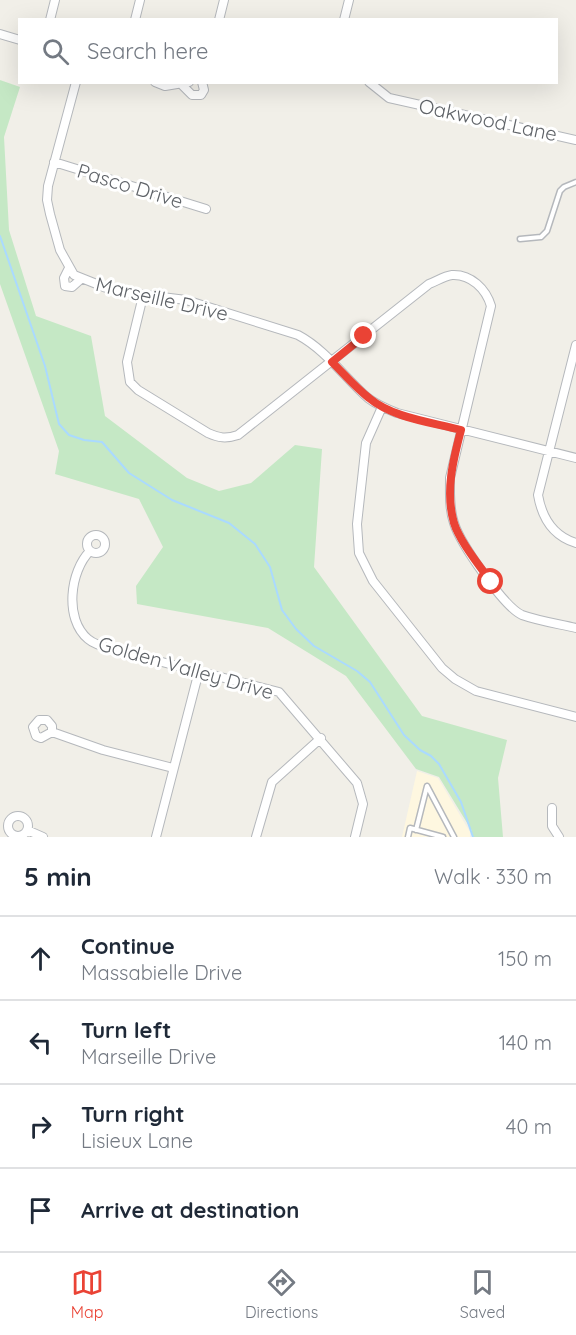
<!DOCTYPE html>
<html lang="en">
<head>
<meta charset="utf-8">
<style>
  body { margin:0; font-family:Quicksand,sans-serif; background:#f2f2f3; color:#1f2937 }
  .stop { position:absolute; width:18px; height:18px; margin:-14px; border:4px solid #ea4335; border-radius:50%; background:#fff }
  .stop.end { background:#ea4335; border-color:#fff; box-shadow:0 2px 6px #0008 }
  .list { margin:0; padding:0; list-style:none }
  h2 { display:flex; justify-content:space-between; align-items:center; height:78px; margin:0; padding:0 24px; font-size:26px }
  h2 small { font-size:20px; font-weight:400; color:#747a83 }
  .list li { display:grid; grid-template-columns:39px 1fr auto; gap:18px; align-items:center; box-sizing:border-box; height:84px; padding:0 24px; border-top:2px solid #e0e1e3 }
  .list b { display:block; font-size:22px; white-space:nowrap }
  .list p { margin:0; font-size:20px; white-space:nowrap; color:#747a83 }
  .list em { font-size:20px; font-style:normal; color:#747a83 }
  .icon { flex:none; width:33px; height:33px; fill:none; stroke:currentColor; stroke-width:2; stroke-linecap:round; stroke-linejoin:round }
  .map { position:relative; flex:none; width:576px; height:837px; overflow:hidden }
  .search { position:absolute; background:#fff; box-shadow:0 6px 24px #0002; left:18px; right:18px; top:18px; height:66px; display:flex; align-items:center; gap:15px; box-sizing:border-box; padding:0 21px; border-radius:0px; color:#747a83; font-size:22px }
  .sheet { height:414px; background:#fff }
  nav { display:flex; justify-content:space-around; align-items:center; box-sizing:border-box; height:84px; border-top:2px solid #e0e1e3; background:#fff; font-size:16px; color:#747a83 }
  nav a { display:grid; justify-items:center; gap:3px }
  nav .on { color:#ea4335 }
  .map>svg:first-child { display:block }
</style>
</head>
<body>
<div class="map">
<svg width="576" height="837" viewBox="0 0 576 837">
  <rect width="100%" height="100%" fill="#f1efe8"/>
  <path fill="#fef7e0" d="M417,771l21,7 32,54v5h-68z"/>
  <path fill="#c5e8c5" d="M0,80l20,7 -16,50 5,93 27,86 55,20 14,80 82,62 32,13 32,-8 44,-38 27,4 -8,118 108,149 85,24 -9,38 5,59h-31v-6l-33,-54 -23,-8 -70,-93 -78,-48 -131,-24 -1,-18 27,-39 -24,-48 -84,-25 4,-23 -59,-167z"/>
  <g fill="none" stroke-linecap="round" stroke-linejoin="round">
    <path stroke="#aadaff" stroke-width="2" d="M0,236l45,130 14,58 10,11 15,5 18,2 27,31 43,27 57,23 26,21 15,23 12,43 14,19 18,17 43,25 13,11 34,53 16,15 11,6 8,8 22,38 12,35"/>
    <defs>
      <path id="service" d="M520,239l21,-2 6,-6 13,-40 4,-4 12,-5
        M416,830l11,-44 27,51
        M408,837l2,-9 33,9"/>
      <path id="minor" d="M50,20l5,-20
        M135,20l5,-20
        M219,20l5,-20
        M344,20l5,-20
        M0,34l20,6
        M76,82l-28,104 -1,14 3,14 10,36 14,25 40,16 72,9 112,35c28,15 47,43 70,63 9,7 19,11 29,15l179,45
        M155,82l10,4 24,-4
        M369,82l20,16 187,42
        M182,85l10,10h9l3,-5 -2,-8
        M54,162l152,47
        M69,268l-5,10 1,8 7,1 9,-8
        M143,296l-16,66 3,20 8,8 70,43c11,5 18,6 30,2l191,-151c8,-3 15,-8 23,-9 19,-1 34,14 39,31l-41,172c0,14 -1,31 4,45 6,20 50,84 68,92 17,6 37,9 54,13
        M576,345l-38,150c4,23 15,41 38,48
        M382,407l-16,36 -9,81 2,29 14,28 69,87 13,11 21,12 100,26
        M87 544a9 9 0 1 1 18 0a9 9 0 1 1-18 0Z
        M90,551c-20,20 -26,68 -2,88 8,7 21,9 31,12l160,41 78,91 6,21 -8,33
        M52,732v-6l-5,-6h-8l-6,7 3,9 5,2 11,-6 51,18 70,18
        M552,808v18l7,11
        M8 826a10 10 0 1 1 20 0a10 10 0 1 1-20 0Z
        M27,830l16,7
        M156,837l43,-166
        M256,837l16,-55 49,-44"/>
    </defs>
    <use href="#service" stroke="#b5b8bc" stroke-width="7"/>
    <use href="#minor" stroke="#b5b8bc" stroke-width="10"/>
    <use href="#service" stroke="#fff" stroke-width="4"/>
    <use href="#minor" stroke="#fff" stroke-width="8"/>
  </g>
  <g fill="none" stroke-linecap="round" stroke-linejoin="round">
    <path stroke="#ea4335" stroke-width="8" d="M364,336l-32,26c12,12 24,26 37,36 24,20 62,24 92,32 -8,30 -16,62 -7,93 6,19 26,43 37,59"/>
  </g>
  <g text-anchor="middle" stroke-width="6" stroke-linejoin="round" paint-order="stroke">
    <g font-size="20" fill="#5f6368" stroke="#fff">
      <text transform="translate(488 120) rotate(12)" y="7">Oakwood Lane</text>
      <text transform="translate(130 186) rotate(17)" y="7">Pasco Drive</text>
      <text transform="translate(162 299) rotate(13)" y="7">Marseille Drive</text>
      <text transform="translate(186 668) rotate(16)" y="7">Golden Valley Drive</text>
    </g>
  </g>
</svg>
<div class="stop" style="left:491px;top:582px"></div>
<div class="stop end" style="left:364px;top:336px"></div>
<div class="search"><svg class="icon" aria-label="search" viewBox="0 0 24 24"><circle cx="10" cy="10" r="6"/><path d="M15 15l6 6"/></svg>Search here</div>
</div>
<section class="sheet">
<h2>5 min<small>Walk · 330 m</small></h2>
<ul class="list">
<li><svg class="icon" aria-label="ahead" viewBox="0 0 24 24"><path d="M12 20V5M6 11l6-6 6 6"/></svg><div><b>Continue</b><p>Massabielle Drive</p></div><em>150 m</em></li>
<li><svg class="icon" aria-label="left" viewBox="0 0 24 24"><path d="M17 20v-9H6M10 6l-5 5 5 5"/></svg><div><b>Turn left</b><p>Marseille Drive</p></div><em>140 m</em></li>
<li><svg class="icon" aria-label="right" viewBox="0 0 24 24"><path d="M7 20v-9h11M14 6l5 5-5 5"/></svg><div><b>Turn right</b><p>Lisieux Lane</p></div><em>40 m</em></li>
<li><svg class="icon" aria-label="arrive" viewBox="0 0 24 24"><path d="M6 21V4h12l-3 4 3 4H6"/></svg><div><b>Arrive at destination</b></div></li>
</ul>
</section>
<nav>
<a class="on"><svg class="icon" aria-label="map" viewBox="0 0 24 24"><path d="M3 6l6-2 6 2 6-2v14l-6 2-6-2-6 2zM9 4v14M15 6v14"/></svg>Map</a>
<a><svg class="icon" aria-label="directions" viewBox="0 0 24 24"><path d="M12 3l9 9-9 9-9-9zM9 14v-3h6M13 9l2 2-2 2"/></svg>Directions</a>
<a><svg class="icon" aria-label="saved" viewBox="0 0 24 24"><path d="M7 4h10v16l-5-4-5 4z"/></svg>Saved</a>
</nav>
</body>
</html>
